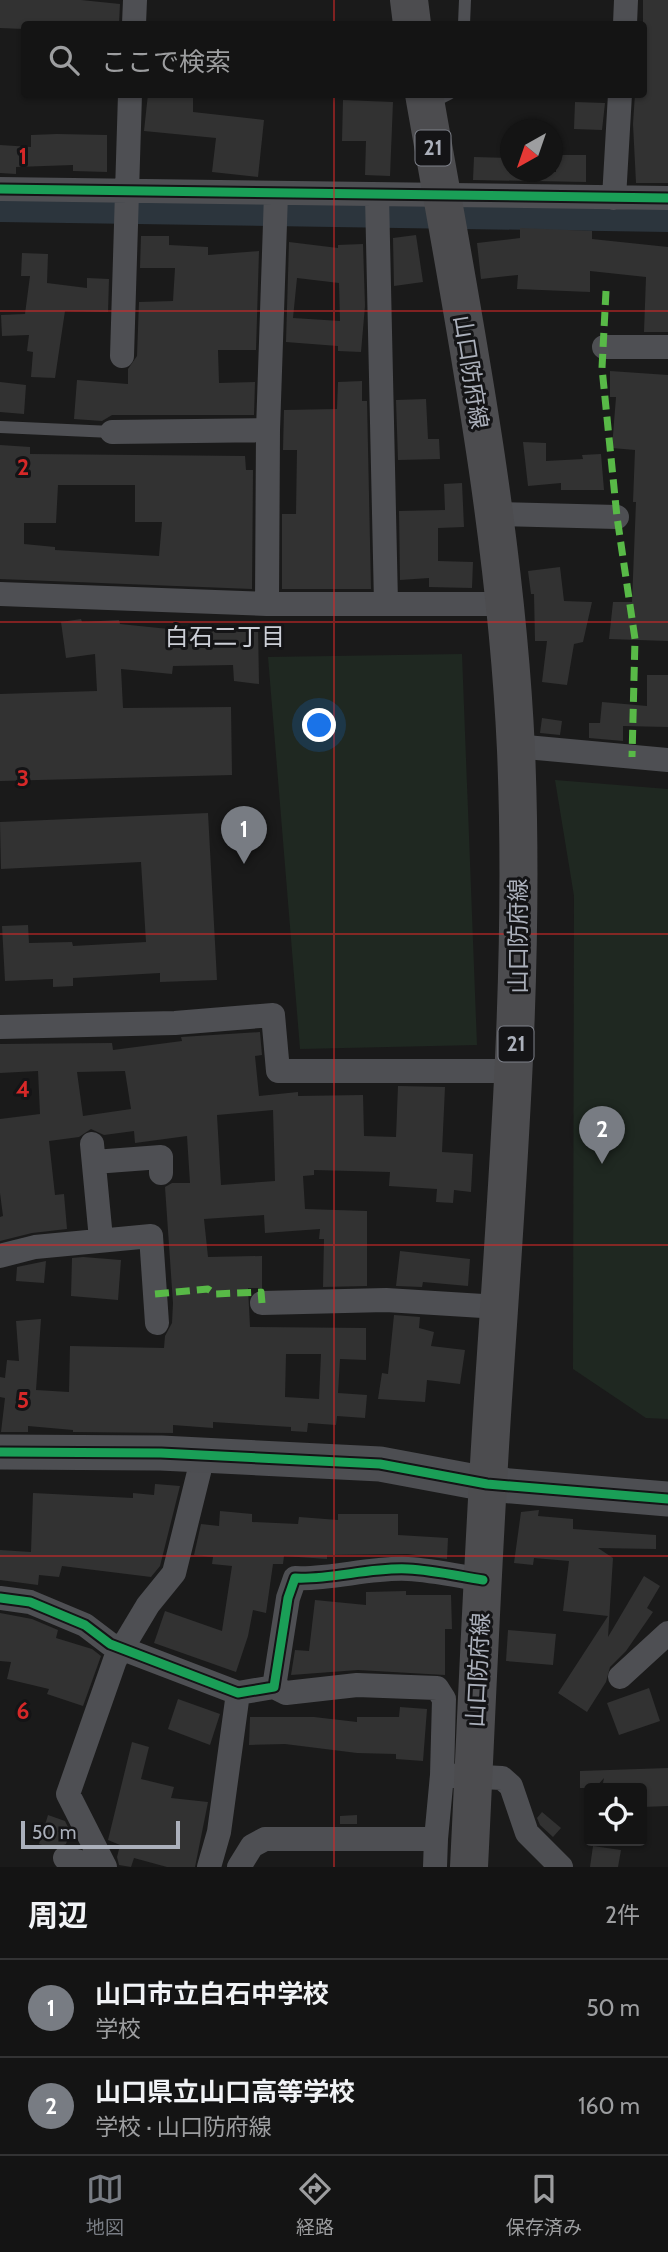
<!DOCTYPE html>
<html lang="ja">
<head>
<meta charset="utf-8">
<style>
  body { margin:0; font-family:Cabin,"Noto Sans JP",sans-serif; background:#212122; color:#f1f3f6 }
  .controls { position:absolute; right:21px; bottom:21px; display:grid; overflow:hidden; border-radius:7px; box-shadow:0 2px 5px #0004 }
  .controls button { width:63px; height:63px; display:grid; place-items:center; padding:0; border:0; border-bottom:2px solid #333334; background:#141414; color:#f1f3f6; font:35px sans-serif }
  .compass { position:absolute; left:500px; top:119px; width:63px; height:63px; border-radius:50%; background:#141414; box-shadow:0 2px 5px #0004; rotate:220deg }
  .scale { position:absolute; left:21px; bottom:18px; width:159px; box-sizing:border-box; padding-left:7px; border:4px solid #abb0bb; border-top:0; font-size:19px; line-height:24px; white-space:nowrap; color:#abb0bb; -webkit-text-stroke:5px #141416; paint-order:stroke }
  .you { position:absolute; left:320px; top:726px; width:24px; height:24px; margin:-18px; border:5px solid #fff; border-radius:50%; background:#1a73e8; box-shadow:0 0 0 10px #1a73e833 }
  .badge { display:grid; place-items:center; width:46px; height:46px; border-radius:50%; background:#787c83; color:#fff; font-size:23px; font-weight:700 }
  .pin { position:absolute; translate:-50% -58px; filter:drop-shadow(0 2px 4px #0008) }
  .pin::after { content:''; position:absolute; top:37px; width:24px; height:21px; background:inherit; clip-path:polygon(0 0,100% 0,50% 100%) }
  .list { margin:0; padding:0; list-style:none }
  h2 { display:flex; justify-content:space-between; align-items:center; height:91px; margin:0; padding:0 28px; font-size:30px }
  h2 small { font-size:23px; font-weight:400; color:#9d9ea0 }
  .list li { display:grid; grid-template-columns:46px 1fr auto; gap:21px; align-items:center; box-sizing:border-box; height:98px; padding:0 28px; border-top:2px solid #333334 }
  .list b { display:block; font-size:26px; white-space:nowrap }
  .list p { margin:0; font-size:23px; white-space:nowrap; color:#9d9ea0 }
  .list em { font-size:23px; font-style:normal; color:#9d9ea0 }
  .icon { flex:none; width:38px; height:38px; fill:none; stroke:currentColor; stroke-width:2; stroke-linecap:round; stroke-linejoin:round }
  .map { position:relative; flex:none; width:668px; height:1867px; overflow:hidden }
  .search { position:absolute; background:#141414; box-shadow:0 2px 5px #0004; left:21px; right:21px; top:21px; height:77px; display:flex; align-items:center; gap:18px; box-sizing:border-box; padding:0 24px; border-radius:7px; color:#9d9ea0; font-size:26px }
  .sheet { height:287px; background:#141414 }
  nav { display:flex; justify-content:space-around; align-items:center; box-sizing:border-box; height:98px; border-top:2px solid #333334; background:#141414; font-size:19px; color:#9d9ea0 }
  nav a { display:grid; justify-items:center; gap:4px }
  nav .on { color:#787c83 }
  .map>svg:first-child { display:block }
</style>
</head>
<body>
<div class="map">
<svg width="668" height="1867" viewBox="0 0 668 1867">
  <rect width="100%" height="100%" fill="#1a1a1a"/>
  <path fill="#1f2821" d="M462,654l15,391 -177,4 -32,-392z
    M555,780l113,9v630l-22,-1 -73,-49 1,-473z"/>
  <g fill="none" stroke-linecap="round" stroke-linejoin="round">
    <path stroke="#2c353d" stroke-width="38" d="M0,203l668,10"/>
  </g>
  <path fill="#323232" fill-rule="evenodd" d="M0,0h81l39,4 -1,20h-95v5l-24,-1z
    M643,0h25v183h-32l-3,-59 2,-30h8z
    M148,94h45v18l71,8 -6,57 -46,-5 4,-34 -72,-7z
    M343,100l50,2 -3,74 -25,-1 1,-34h-24z
    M575,102l30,1 -3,27 -28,-1z
    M57,134l50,1v37l-34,-1v-6l-57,2v7l-16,-1v-28l31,2v-12z
    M555,155h31v27l-113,-2 1,-23 36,1v14h46z
    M520,228l72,3v8l76,8v85h-24l2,-55 -56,-6v21l-73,-3 1,-14 -37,4 -4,-36 43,-5z
    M416,235l7,47 -29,4 -1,-48z
    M141,236h28v9l39,2v8l51,-4 -3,99h-38l1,33 36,-1 -1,33h-142l-10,6 -28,-2 3,-39 51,4v-15l9,-13 2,-54 34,-1 2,-33h-35z
    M289,242l49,6v-3l25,-1 2,62 -4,46 -23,-1v-5l-52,-4zM297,278l42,5 1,38 -47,-3z
    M22,253l26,1 -1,29 40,5v-10l22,1 -1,33 -43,-1 -10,67 -24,-1 2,-25 -6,-1 2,-16 -27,1 -1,-21 24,-1 5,-38h-9z
    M610,371l58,4v266l-59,-2 4,-37h19l4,-100h-3l2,-52 -23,-2 4,-51h-6z
    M362,381v20h5l4,188h-89v-75h14l1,-64h-14l1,-40 53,-1 1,-27z
    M0,382l26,3 -2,29 -24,-2z
    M426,399l2,40h11l1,20 -42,1 -2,-60z
    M523,442l23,1v18l37,-2 -1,-4 19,-1 3,36h-43v-7l-33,3z
    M0,445l30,2v7l215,2 1,14h7l-1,119 -252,-10zM58,485h77v37h27l-3,34 -104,-6v-3l-31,-3v-21h32z
    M462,483l2,44 -26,1v33l35,1 -1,26 -43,-1v-9l-29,2 -1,-69 46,-1 -1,-26z
    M560,567l4,34 28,1 -9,40 -9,2 -7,41 -25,-3 5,-41h-12l-1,-47h-3l-3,-23z
    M81,619l1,3 37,-2 1,4 68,7v-4l70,-1 1,58 -25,-3 -1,-16 -60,1 -1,8 -51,-5 2,39 108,-1 1,68 -232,6v-87l97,-3 -2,-37 -29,4 -5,-36z
    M647,675h21v52l-45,-1v15l-34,-3v-15h11l2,-21 45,4z
    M542,718l20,3 -2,14 -20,-2z
    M208,813l9,167 -57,2v-9l-87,5v8l-20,1v-8l-48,2 -3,-55 26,-1 1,18 43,-1 1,4 73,-4 -5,-80 -140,7 -1,-47z
    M260,1032l2,23 -7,1 4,40 39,-4v4l65,-1 1,41 32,1 2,-51 47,1 -3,65 31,2 -2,38 -17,-2 -1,13 -17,-1 1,-13 -48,-3 1,-14 -76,-2v5l-11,1 2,33 62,2v75l-44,1 1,-48h-5l1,-10 -55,4 -1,-18 -60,4 4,38 54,-1v32h-14l2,39 116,1v32l-26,-1 -2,34 29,2 -2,23 -28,-2 -1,9 -28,-2 -1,9 -16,-1v-4l-78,-5v6l-40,-3v8l-100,-1v-2l-45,-4v6h-27l4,-34 -5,-1v-20l5,1 2,-18 12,1 -3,-40 25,-2 -5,71 33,2 1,-46 94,2 1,-12 7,-13 1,-20 -8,-116 7,-4h18l-3,-47 -52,7 -1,-12 -30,4 -13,-6 -12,8 -30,4 6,54 9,-1 3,35 -35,4 -32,8v-24l3,-1 -3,-23v-74l40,-5 -2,-43 -38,2v-29l112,-1 1,7 69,-9 -1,-4zM125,1071l6,38 -48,7 -6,-44zM273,1110l2,71 -54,4 -4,-70zM286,1354h35l-2,45 -34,-2z
    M400,1251l70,8 -2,27 -45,-4 -1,5 -26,-1z
    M83,1257l38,3 -3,40 -47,-4 1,-38z
    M46,1261l-2,22 -28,-2 1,-14z
    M394,1315l26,2 -1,11 15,4 -3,14 34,4 -5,34 -33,-4 -2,22 -47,-3 4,-26 6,1z
    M155,1484l25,2 -20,80 -9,11 -89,-11 -3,11 -20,-2 -1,10 -38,-5v-30l31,2 2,-59 100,5v-5l21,2z
    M539,1510l-1,6 35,3v10l83,6v14l-58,-1 15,10 -5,79 36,-61 16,10 -13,22 6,4 -27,39 -16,16 -4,15 -19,30 -29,-19 50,-77 -45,-5 6,-50 -35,-3 -1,7 -19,-2 7,-51z
    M220,1511l32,3v8l46,2 1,-7 39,3v-6h60v21l50,3 -1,21 -39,-5 -81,1v4l-43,-3 -1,8h-10l-7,49 -13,-3 -5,26 -12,36 -82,-29 11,-32 57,20 10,-65 -20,-2 1,-7 -19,-2 7,-31 18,2z
    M406,1591v4h45l1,34h-7v46l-87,-5 -67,5 4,-25 14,1 6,-51 51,5v-13z
    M0,1613l32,6 26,11 -2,8 36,11 9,7 -18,50 -36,-12 2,-5 -42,-10 4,-17 -11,-1z
    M508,1630l48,4 -3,31 -47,-4z
    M649,1688l11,33 -41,14 -12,-32z
    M178,1699l42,15 -10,31 -42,-16z
    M400,1707l27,2 -4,52 -27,-2v-5l-39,-1 -72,-9 -36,1 1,-28h64l43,5v-5h42z
    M132,1742l17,5 -8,32 33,8 -3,11 37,4 -13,65h-28l-33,-9 -3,9 -12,-2 -2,-8 3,-12 -12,-5z
    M668,1768v38l-26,1v-19h-40l2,-10 -9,10h-15v-17z
    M542,1812l19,16 -8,9 -13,-12 -3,-7z
    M48,1815l17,6 5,10 -4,13 -12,5 -15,-5z
    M357,1815v9h-17v-8z
    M593,1846l28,4 -3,17h-28z"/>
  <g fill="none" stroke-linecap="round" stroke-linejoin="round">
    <path stroke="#4e4f53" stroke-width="12" d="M464,24l1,-24
      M429,104l20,-10
      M0,427l112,5"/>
    <path stroke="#4e4f53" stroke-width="24" d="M134,24l1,-24
      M625,24l1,-24
      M0,189l668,9
      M377,196l9,407
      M614,198l6,-104
      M604,347h64
      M122,356l8,-262
      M112,432l156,-2
      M494,514l123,3
      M0,594l267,10h236
      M267,604l1,-174 8,-236
      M515,746l153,14
      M0,1027l175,-4 98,-8 5,56h236
      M92,1144l9,95
      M94,1162l67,-5v16
      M0,1256l35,-9 116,-11 6,87
      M262,1303l124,-3 113,7
      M0,1598l30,4 55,23 25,19 128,49 36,-6 14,-89 7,-20c36,2 75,-11 113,-9 24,1 50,7 75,11
      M620,1677l48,-44
      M274,1687l12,6 71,-8 80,3 7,11 -2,76 60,3 9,8 16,47 34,34
      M65,1858l35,9
      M105,1867l-37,-73 47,-134 33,-55 26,-32 29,-117
      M209,1867l10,-35 19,-139
      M239,1867l13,-21 13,-7h171l6,-64
      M435,1867l1,-28"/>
    <path stroke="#4d4e52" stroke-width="35" d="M0,1452l161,1 219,11 107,20 181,15"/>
    <path stroke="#4c4c4f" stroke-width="38" d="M409,0l3,24
      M424,94c38,217 82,436 92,656 9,214 -8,421 -22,634 -11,161 -17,322 -25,483"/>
    <path stroke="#58b947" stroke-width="7" stroke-dasharray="14 7" stroke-linecap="butt" d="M606,291l-4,77 15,149 18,122 -3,118
      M155,1294l53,-5 7,5 46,-2 1,11"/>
    <defs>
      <path id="cycleway" d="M0,189l668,9
        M0,1452l161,1 219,11 107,20 181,15
        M0,1598l30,4 55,23 25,19 128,49 36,-6 14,-89 7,-20c36,2 75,-11 113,-9 24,1 50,7 75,11"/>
    </defs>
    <use href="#cycleway" stroke="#141416" stroke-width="13"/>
    <use href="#cycleway" stroke="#1a9f57" stroke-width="9"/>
  </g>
  <path fill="none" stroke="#d62828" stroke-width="2" stroke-opacity="0.55" d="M334,0v24M334,94v1773M0,311h668M0,622h668M0,934h668M0,1245h668M0,1556h668"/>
  <g text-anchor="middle" stroke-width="6" stroke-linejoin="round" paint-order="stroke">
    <g fill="#141416" stroke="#7e818a" stroke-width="2">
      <rect x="415.5" y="130.5" width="35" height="35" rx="5"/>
      <rect x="498.5" y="1026.5" width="35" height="35" rx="5"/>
    </g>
    <g font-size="21" font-weight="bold" fill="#abb0bb">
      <text x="433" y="155">21</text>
      <text x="516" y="1051">21</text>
    </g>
    <g font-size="23" fill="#abb0bb" stroke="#141416">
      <text transform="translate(471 372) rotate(81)" y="8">山口防府線</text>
      <text transform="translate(518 936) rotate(-90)" y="8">山口防府線</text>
      <text transform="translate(478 1670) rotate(-87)" y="8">山口防府線</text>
    </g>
    <g font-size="24" fill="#cccfd7" stroke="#141416">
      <text x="225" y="645">白石二丁目</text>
    </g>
  </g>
  <g font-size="23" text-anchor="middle" font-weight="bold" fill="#d62828" stroke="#141416" stroke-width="6" stroke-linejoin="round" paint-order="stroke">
    <text x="23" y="164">1</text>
    <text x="23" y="475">2</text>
    <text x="23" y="786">3</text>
    <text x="23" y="1097">4</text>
    <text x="23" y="1408">5</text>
    <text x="23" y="1719">6</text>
  </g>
</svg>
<div class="controls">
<button><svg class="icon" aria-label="locate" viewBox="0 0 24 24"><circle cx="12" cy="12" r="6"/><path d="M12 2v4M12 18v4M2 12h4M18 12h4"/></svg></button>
</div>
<svg class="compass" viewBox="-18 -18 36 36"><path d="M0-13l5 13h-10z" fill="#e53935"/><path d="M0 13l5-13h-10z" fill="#9d9ea0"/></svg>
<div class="scale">50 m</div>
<div class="you"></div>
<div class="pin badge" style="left:244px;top:864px">1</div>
<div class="pin badge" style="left:602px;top:1164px">2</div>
<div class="search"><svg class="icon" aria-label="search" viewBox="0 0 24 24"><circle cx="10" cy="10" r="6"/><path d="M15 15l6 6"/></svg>ここで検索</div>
</div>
<section class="sheet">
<h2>周辺<small>2件</small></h2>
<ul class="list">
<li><span class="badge">1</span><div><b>山口市立白石中学校</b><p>学校</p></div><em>50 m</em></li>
<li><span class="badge">2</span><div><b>山口県立山口高等学校</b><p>学校 · 山口防府線</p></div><em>160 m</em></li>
</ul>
</section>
<nav>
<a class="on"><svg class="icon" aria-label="map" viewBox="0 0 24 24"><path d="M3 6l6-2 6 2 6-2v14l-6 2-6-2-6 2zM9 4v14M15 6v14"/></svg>地図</a>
<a><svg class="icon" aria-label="directions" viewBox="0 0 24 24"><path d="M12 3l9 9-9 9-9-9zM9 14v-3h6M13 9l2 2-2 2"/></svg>経路</a>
<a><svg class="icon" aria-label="saved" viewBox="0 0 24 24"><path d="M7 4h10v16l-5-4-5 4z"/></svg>保存済み</a>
</nav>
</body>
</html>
